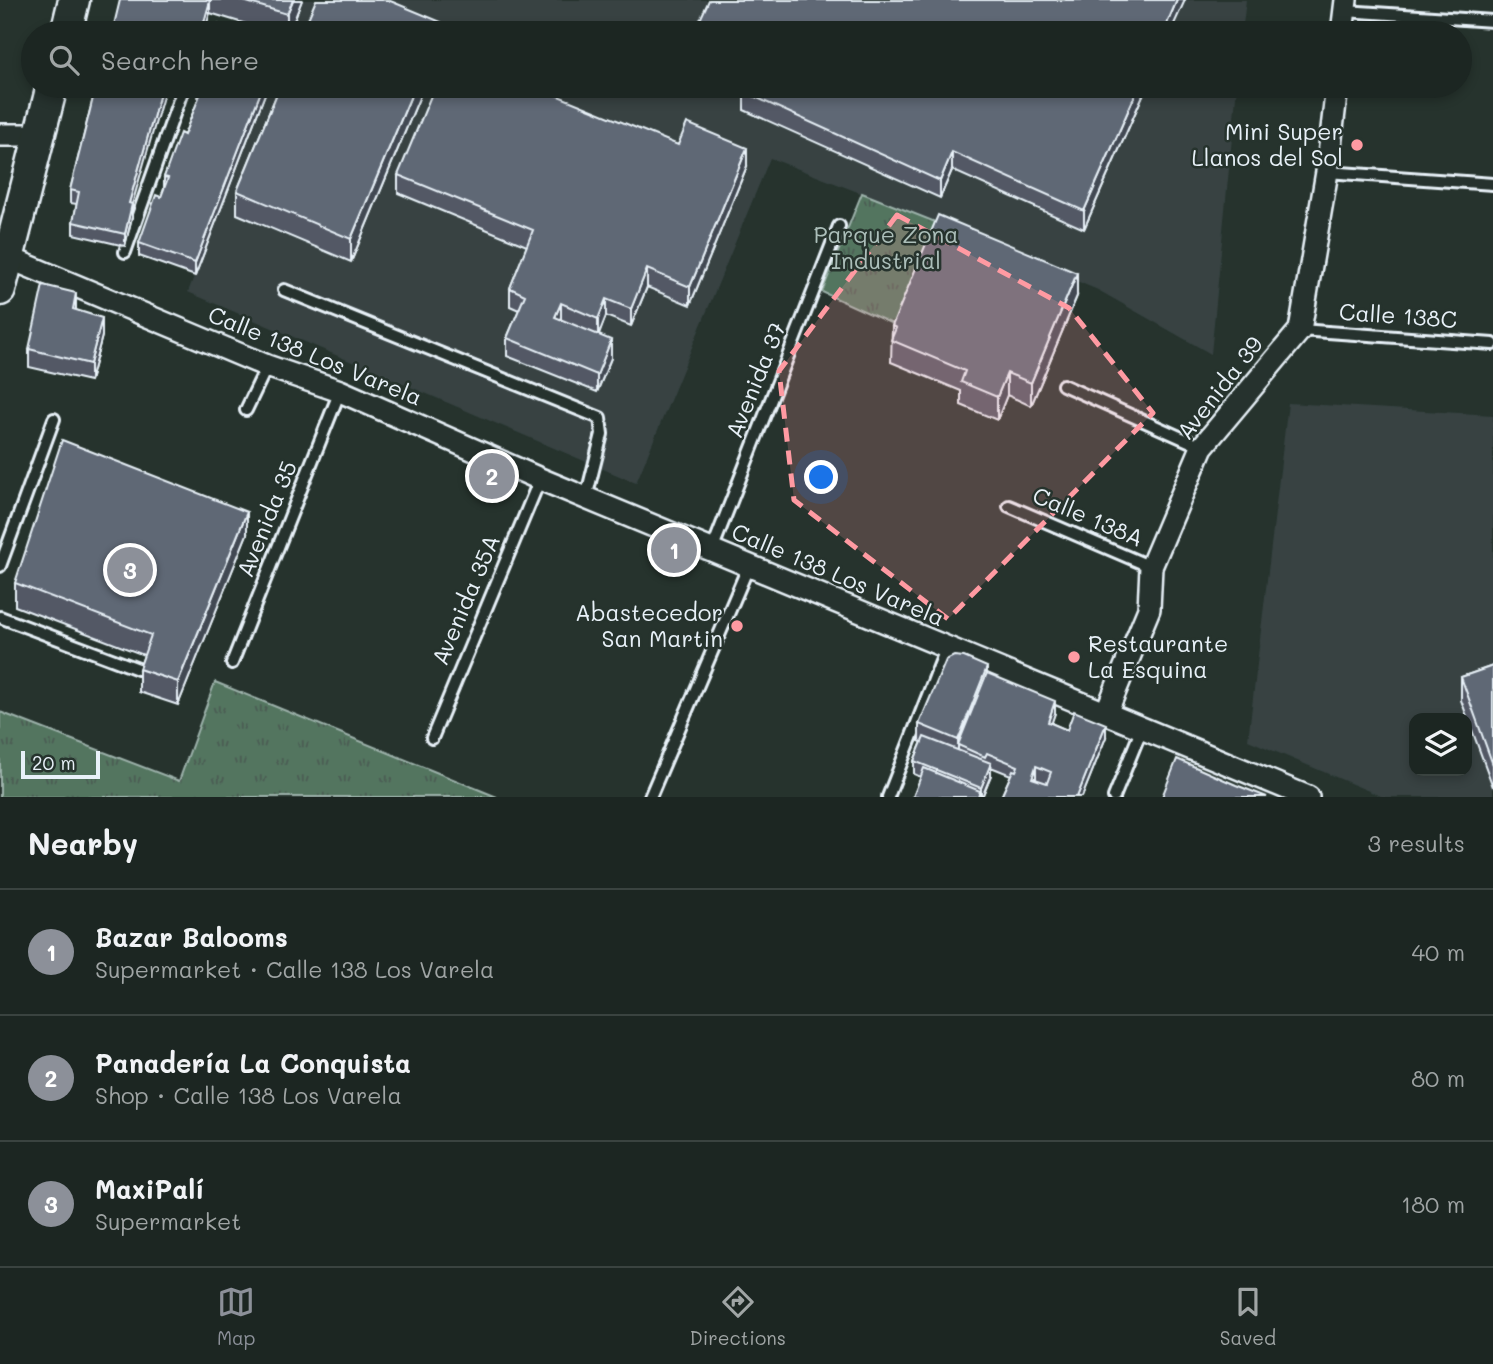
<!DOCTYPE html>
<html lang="en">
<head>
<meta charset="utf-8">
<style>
  body { margin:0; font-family:Mali,sans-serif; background:#29322f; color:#f1f3f6 }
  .controls { position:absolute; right:21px; bottom:21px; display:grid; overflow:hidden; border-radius:14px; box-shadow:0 4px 10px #0003 }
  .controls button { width:63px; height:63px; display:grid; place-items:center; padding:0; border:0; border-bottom:2px solid #3a4340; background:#1c2622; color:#f1f3f6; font:35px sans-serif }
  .scale { position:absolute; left:21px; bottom:18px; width:79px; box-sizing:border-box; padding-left:7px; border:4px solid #e8f1f8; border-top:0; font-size:19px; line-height:24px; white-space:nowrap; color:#e8f1f8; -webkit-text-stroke:5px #26332d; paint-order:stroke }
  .you { position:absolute; left:822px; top:478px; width:24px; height:24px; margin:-18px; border:5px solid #fff; border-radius:50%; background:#1a73e8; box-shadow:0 0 0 10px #1a73e833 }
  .badge { display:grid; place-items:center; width:46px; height:46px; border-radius:50%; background:#8c9099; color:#fff; font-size:23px; font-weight:700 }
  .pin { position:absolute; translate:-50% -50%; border:4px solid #fff; box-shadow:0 2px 7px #0006 }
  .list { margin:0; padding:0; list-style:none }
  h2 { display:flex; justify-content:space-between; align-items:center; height:91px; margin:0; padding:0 28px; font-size:30px }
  h2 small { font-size:23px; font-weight:400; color:#a0a5a5 }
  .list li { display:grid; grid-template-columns:46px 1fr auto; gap:21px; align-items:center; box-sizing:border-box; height:126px; padding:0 28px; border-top:2px solid #3a4340 }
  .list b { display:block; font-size:26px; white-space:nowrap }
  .list p { margin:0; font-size:23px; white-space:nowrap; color:#a0a5a5 }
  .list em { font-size:23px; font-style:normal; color:#a0a5a5 }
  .icon { flex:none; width:38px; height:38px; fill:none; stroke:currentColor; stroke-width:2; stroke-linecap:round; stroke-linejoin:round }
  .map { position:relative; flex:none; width:1493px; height:797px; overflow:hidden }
  .search { position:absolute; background:#1c2622; box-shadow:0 4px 10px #0003; left:21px; right:21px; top:21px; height:77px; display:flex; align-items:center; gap:18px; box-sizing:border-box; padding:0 24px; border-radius:38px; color:#a0a5a5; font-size:26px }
  .sheet { height:469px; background:#1c2622 }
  nav { display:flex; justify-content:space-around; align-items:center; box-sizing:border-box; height:98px; border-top:2px solid #3a4340; background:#1c2622; font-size:19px; color:#a0a5a5 }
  nav a { display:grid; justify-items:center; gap:4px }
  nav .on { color:#8c9099 }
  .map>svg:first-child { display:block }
</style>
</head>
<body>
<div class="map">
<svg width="1493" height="797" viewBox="0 0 1493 797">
  <defs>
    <pattern id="grass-tufts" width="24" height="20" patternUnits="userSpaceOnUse" patternTransform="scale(1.75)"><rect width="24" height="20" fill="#52745e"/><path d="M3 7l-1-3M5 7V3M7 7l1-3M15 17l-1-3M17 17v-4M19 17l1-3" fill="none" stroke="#4b5c53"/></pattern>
  </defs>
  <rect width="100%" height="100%" fill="#26332d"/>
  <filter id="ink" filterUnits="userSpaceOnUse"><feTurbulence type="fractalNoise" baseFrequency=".0143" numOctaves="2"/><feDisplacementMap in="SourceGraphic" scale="14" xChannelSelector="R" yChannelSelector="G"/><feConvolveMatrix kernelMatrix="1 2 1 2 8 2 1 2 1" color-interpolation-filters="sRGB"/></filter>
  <g filter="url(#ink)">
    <path fill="#374343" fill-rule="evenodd" d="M302,0h944l-4,33h-953z
      M268,86h969l-26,268 -113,-64 -155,-65 -173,-67 -134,325 -448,-191z
      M1288,403l205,12v382h-110l-135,-57zM1414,718h53v53h-53z"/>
    <path fill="url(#grass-tufts)" stroke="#9db2ab" stroke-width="2" d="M862,193l81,32 -44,102 -77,-35z
      M215,682l282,115h-497v-85l179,69z"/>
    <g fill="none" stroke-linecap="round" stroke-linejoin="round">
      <defs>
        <path id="lane" d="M1345,11l148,10
          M215,33v-2l7,2
          M1327,172l166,12
          M125,252l59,-166
          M284,290l316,128 2,16 -16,64
          M1300,330l193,14
          M1063,385l139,62
          M246,410l21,-44
          M1009,506l142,61
          M712,550l127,-324
          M0,566l54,-147
          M0,617l138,52
          M232,663l108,-272
          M432,738l108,-259
          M650,797l99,-232
          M888,797l58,-148
          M1114,797l28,-69"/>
        <path id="street" d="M1342,33l4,-33
          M0,135h25
          M0,254l267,112 73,25 200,88 768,318
          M1106,713l43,-104 2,-42 51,-120 98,-117 27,-158 10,-86"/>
        <path id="secondary" d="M66,33l8,-33
          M0,290l52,-204"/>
      </defs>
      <use href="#lane" stroke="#e8f1f8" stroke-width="16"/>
      <use href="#street" stroke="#e8f1f8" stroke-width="26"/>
      <use href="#secondary" stroke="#e8f1f8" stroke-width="35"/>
      <use href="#lane" stroke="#26332d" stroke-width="10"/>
      <use href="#street" stroke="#26332d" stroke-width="21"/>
      <use href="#secondary" stroke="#26332d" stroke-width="30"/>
    </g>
    <path fill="#525965" stroke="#e8f1f8" stroke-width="2" d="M120,0h182l-13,33h-13l-66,-20z
      M96,86l36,118v13l-7,29 -52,-12v-12l4,-18 -7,-1v-13z
      M199,86h69l-73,190 -56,-20v-13l22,-46 3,-8v-12l20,-42 14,-35z
      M280,86h144l-73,176 -114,-48v-23z
      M1147,86l-63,143 -132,-59 -12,28 -196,-88v-18z
      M678,145l69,21 -57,139 -43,-18 -16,39 -25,-10 -7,19 12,23 -14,34 -90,-36v-18l12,-28 -9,-4v-18l17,-42 -129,-53v-18z
      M1077,296l-46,110 -24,-11 -10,25 -36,-15v-14l-70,-29 1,-36z
      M76,310l26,26 -12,45 -61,-14v-18z
      M247,534l-69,171 -39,-13v-23l5,-14 -129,-49v-23z
      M1493,666v121l-32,-87v-23z
      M987,673l68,40 -4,10 16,7 39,7 -24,60h-81l10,-22 -20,-8v8l-9,22h-69l8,-20 -7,-3v-13l8,-19 -3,-1v-17z"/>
    <path fill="#424852" stroke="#e8f1f8" stroke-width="2" d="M293,0h9l-13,33h-2v-19z
      M1177,0h8l-15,33h-7z
      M210,1v12l-6,20h-3z
      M441,22v11h-4z
      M162,86h4l-37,129v-12z
      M263,86h5l-73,190v-13z
      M415,86h9l-73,176v-23z
      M1139,86h8l-63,143v-18z
      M747,148v18l-57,139v-18z
      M952,152v18l-12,28v-17z
      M132,204v13l-7,29v-12z
      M647,269v18l-16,39v-17z
      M1077,273v23l-46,110v-23z
      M76,293v18l-3,-2z
      M606,299v17l-8,20v-17z
      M561,303v18l-6,-4z
      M102,318v18l-12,45v-17z
      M611,340v18l-14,34v-17z
      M1007,373v22l-10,25v-23z
      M247,512v22l-69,171v-23z
      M987,667v18l-29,60v13v-18z
      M1055,701v12l-7,21v-12z
      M1106,724v13l-24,60h-5z
      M991,763v12l-9,22h-1v-9z
      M1036,766v12h-4z"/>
    <path fill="#5f6775" stroke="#e8f1f8" stroke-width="2" fill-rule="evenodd" d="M120,0h87l3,1 -9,32h-89z
      M240,0h53l-6,14z
      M316,0h72l53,22 -4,11h-135z
      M709,0h468l-14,33h-469z
      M96,86h66l-33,117 3,1 -7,30 -52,-12 6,-30 -9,-2z
      M199,86h64l-68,177 -56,-20 17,-48 5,2 7,-19 -4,-1 16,-44 4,2 18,-45 -4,-2z
      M280,86h135l-64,153 -114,-48z
      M435,86h99l144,59 9,-22 60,25 -57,139 -43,-18 -16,40 -25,-10 -8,20 -37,-16 -6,14 56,23 -14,35 -90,-37 18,-43 -15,-7 23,-58 -135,-55z
      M747,86h392l-55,125 -132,-59 -12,29 -196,-89z
      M938,215l139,58 -46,110 -24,-10 -10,24 -36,-15 4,-11 -74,-31 5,-12 -4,-2z
      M43,285l33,8 -3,16 29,9 -12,46 -61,-15z
      M62,440l185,72 -69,170 -39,-13 12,-34 -136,-52z
      M954,656l10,1 23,10 -29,73 -39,-16 27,-64z
      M1493,666v99l-32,-88z
      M987,673l68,28 -7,21 19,8 7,-19 32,13 -29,73h-76l12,-27 3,1 2,-5 -31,-13 -2,4 -27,-12zM1036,766l15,6 -4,11 -15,-5z
      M924,737l67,26 -10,25 -67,-27z
      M1177,759l59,26 31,12h-105z
      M924,768l56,23 -2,6h-65z"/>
  </g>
  <path fill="#ff9aa2" fill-opacity="0.2" stroke="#ff9aa2" stroke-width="5" stroke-dasharray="14 9" stroke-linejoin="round" d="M897,215l172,93 84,105 -205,206 -154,-119 -15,-129z"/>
  <g fill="#ff9aa2" stroke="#26332d" stroke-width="2.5">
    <circle cx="1357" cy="145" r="7"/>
    <circle cx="737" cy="626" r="7"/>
    <circle cx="1074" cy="657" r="7"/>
  </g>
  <g text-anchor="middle" stroke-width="5" stroke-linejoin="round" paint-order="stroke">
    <g font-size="23" fill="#e8f1f8" stroke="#26332d" text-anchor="end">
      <text x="1343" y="140">Mini Super<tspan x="1343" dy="26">Llanos del Sol</tspan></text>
      <text x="723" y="621">Abastecedor<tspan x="723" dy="26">San Martin</tspan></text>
      <text x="1088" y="652" text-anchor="start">Restaurante<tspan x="1088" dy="26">La Esquina</tspan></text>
    </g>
    <g font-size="23" fill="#acbfba" stroke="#26332d">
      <text x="886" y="243">Parque Zona<tspan x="886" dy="26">Industrial</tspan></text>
    </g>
    <g font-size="23" fill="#e8f1f8" stroke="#26332d">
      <text transform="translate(1398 316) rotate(4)" y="8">Calle 138C</text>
      <text transform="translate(315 356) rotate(22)" y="8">Calle 138 Los Varela</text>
      <text transform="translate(756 380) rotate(-68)" y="8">Avenida 37</text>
      <text transform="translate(1220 388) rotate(-52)" y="8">Avenida 39</text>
      <text transform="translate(1088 517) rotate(23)" y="8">Calle 138A</text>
      <text transform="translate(267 519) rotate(-68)" y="8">Avenida 35</text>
      <text transform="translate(838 575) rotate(23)" y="8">Calle 138 Los Varela</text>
      <text transform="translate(466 600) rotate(-67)" y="8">Avenida 35A</text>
    </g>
  </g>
</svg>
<div class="controls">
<button><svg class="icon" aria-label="layers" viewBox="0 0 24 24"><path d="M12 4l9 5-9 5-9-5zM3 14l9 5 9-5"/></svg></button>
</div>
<div class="scale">20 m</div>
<div class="you"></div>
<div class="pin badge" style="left:674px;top:550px">1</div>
<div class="pin badge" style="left:492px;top:476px">2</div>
<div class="pin badge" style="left:130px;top:570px">3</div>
<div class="search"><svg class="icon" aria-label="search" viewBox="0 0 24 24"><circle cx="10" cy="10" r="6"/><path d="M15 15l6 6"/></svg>Search here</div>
</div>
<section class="sheet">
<h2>Nearby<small>3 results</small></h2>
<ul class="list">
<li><span class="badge">1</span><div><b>Bazar Balooms</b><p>Supermarket · Calle 138 Los Varela</p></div><em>40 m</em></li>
<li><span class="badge">2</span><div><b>Panadería La Conquista</b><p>Shop · Calle 138 Los Varela</p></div><em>80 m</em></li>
<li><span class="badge">3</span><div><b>MaxiPalí</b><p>Supermarket</p></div><em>180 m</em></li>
</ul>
</section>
<nav>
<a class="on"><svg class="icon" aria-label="map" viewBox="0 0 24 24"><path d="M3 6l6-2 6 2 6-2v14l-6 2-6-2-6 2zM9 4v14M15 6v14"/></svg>Map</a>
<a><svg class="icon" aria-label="directions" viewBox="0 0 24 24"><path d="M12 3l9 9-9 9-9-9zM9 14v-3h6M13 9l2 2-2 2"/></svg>Directions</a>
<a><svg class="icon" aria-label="saved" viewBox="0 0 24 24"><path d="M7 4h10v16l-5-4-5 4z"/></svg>Saved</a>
</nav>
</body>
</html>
